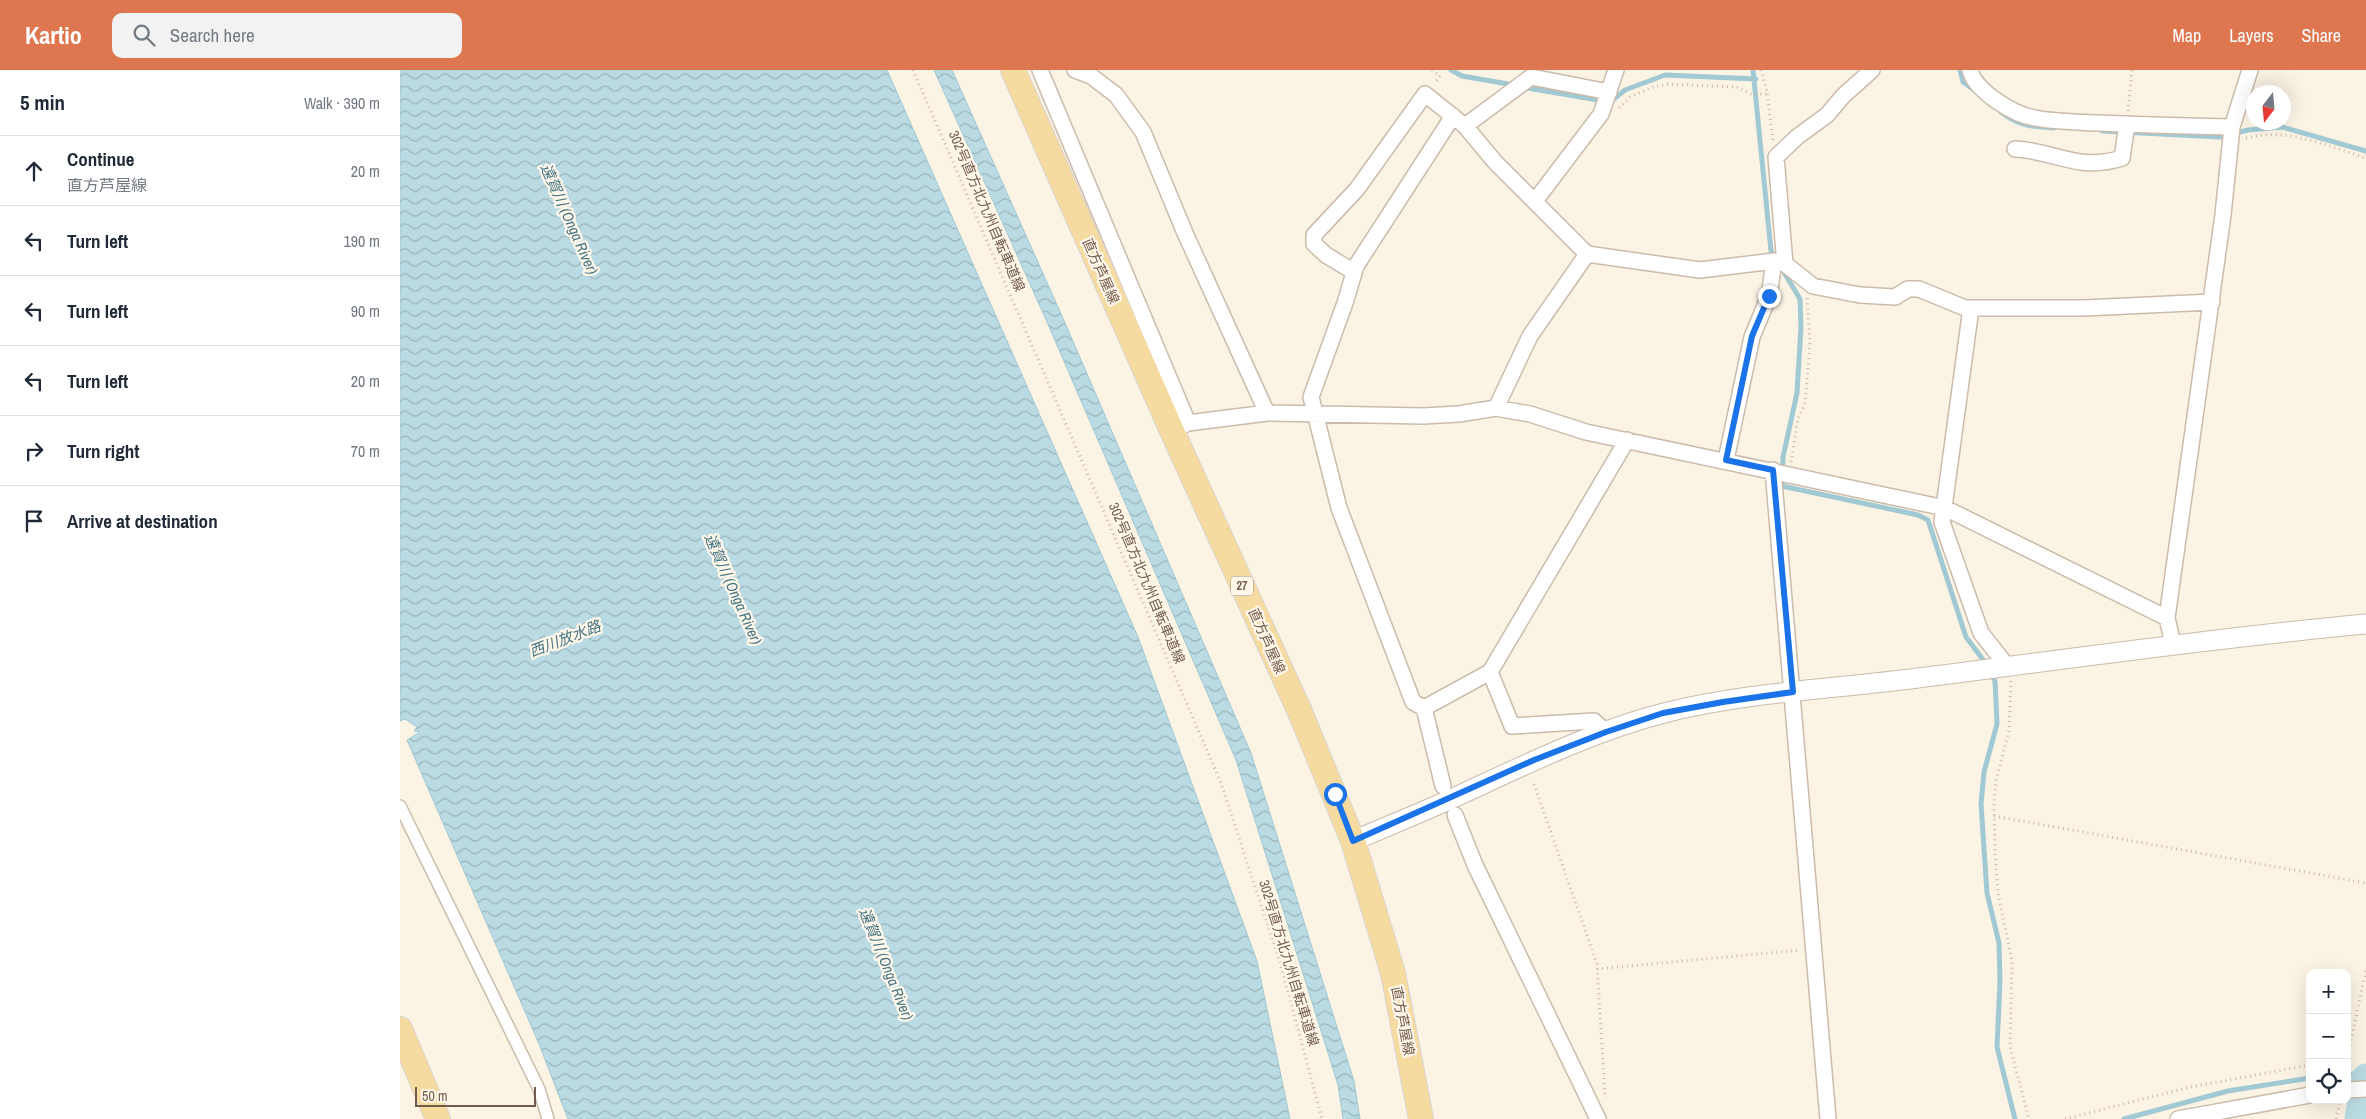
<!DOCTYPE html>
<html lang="en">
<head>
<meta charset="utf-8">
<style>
  body { margin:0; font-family:"Archivo Narrow","Noto Sans JP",sans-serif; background:#f2f2f3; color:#1f2937 }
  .controls { position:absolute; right:15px; bottom:15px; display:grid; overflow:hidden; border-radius:10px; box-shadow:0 5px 20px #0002 }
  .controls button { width:45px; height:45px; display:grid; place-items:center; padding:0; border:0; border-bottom:1px solid #e0e1e3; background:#fff; color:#1f2937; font:25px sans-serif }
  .compass { position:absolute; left:1846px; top:15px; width:45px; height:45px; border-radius:50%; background:#fff; box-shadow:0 5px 20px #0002; rotate:196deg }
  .scale { position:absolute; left:15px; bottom:12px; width:121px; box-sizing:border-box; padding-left:5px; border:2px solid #725b4b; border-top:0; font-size:14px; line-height:18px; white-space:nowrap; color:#725b4b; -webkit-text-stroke:4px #fef7ea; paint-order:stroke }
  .stop { position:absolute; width:15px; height:15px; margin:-11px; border:4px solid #1a73e8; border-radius:50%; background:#fff }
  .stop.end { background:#1a73e8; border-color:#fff; box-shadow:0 1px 5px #0008 }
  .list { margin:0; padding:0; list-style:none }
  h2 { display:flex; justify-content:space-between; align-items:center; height:65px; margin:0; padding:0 20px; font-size:21px }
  h2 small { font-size:16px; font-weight:400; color:#747a83 }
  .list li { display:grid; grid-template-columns:32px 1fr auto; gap:15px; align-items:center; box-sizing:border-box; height:70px; padding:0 20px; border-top:1px solid #e0e1e3 }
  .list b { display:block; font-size:19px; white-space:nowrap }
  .list p { margin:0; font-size:16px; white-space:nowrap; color:#747a83 }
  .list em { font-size:16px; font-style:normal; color:#747a83 }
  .icon { flex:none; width:28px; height:28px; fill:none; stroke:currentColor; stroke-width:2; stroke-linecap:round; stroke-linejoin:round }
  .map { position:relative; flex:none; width:1966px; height:1049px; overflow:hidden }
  header { display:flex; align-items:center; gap:30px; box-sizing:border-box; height:70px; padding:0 25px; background:#de7750; color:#fff }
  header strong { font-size:24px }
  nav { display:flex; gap:28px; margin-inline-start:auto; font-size:18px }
  .search { width:350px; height:45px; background:#f2f2f3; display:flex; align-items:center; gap:12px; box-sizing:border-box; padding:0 18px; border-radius:10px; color:#747a83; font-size:19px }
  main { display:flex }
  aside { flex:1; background:#fff }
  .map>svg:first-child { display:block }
</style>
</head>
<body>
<header>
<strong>Kartio</strong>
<div class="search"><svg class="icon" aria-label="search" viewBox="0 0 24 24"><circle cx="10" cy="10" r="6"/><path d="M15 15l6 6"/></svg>Search here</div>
<nav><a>Map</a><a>Layers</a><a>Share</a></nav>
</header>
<main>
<aside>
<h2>5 min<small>Walk · 390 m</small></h2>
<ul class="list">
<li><svg class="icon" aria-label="ahead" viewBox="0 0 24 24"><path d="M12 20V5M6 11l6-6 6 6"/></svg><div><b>Continue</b><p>直方芦屋線</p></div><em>20 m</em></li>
<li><svg class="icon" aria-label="left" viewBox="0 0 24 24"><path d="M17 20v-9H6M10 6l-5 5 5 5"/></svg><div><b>Turn left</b></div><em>190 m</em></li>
<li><svg class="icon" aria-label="left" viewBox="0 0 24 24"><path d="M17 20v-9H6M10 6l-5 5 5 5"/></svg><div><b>Turn left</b></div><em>90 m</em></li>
<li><svg class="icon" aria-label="left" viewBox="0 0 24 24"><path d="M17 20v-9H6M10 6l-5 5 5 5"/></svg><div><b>Turn left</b></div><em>20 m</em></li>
<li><svg class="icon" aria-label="right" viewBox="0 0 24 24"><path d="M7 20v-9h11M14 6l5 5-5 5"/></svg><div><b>Turn right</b></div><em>70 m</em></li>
<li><svg class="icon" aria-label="arrive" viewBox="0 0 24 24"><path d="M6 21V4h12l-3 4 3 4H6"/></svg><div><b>Arrive at destination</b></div></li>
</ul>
</aside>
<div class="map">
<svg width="1966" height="1049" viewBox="0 0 1966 1049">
  <defs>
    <pattern id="water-waves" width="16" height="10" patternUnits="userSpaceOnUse" patternTransform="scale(1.25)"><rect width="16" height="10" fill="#badbe3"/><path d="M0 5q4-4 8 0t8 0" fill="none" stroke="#9cb5ba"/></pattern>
  </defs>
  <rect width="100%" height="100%" fill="#fbf3e4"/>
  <path fill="url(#water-waves)" stroke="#a0c9d4" d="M0,0h487l251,567 119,324 33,158h-722l-29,-75 -132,-304 13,-8 -6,-1 3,-4 -12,-8 -5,2z
    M534,0h18l110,246 189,437 103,328 6,38h-17l-5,-34 -102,-325 -189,-438z"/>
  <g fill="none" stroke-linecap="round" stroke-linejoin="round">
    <path stroke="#a0c9d4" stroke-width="5" d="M1051,0l11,6 52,9
      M1353,0l18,181 6,8
      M1560,0l3,12 14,10
      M1122,17l88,15 15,-12 40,-15 91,4
      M1601,42c18,14 31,15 53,16
      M1702,61l118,6 28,-7 34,-3 84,24
      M1382,199l18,30 1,28 -4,66 -14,64 -1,29 136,29 10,5 38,117 21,28
      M1590,602l5,9 2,43 -13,48 -3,32 6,89 12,50 1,38 -3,66 18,72
      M1947,1004h19
      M1724,1049l104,-28 82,-13"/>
    <path stroke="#badbe3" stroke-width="29" d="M1959,1049l7,-41"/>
    <defs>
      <path id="pedestrian" d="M0,736l139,283 9,30"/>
      <path id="minor" d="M640,0l148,353
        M675,0l16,6 25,19 27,37 42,101 82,180
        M1570,0c5,21 44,45 65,48 20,4 43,4 64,5 44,2 89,3 133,4
        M1065,56l66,-49 78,15
        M1615,79c42,2 62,23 107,9l5,-34
        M1135,131l66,-87 15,-44
        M1385,194l28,22 47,9 35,2 13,-8h11l46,19h119l128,-6
        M954,202l-28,-17 -12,-11v-9l43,-46 68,-95 40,32 30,36 92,92
        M1571,238l-29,214 39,111 26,33
        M1096,338l34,-72 57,-82 113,16 74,-9 11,3 -9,-107 21,-20 30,-22 16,-19 29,-26
        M772,361l16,-8 79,-10 156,3 36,-2 37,-6 34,6 56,18 359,76 222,110
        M1326,390l26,-123 17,-41 5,-35
        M1373,400l55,649
        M1773,574l-6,-26 56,-403 9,-88 18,-57
        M1090,602l22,54 82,-5 12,11
        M1024,638l66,-36 137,-232
        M1043,716l-19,-78 -11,-6 -74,-194 -28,-111 34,-94 11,-37 97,-150
        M1055,745l20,50 123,254
        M1947,1020l19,-1
        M1778,1049l132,-24"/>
      <path id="tertiary" d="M953,771c37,-16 75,-31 111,-48 65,-30 130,-62 200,-80 82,-21 170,-24 254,-35 149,-19 298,-40 448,-54"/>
      <path id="primary" d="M613,0l159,361 128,281 53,129 40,132 28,146
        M0,959l38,90"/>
    </defs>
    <use href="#pedestrian" stroke="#ccbbab" stroke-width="14"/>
    <use href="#minor" stroke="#ccbbab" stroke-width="18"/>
    <use href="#tertiary" stroke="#ccbbab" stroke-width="21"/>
    <use href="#primary" stroke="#dad4d0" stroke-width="26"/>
    <path stroke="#d3b7a0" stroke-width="3" stroke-dasharray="1 4" stroke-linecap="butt" d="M513,0l308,713 60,183 41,153
      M1032,0l8,6 -6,8
      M1361,0l6,21 6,50
      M1219,38l11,-11 23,-10 15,-3 69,3 14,7h16
      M1728,41l4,-41
      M1846,68c41,-11 81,8 120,20
      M1391,392l7,-43 7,-16 5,-60 -3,-45
      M1611,611l-2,49 -13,51 -2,23 1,48 3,41 14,68 -2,85 19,73
      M1134,714l63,180 8,132
      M1594,746l372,67
      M1197,899l204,-19
      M1947,990l19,-91
      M1665,1049l125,-32 120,-22
      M1936,1049l4,-18"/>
    <use href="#pedestrian" stroke="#fff" stroke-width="11"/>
    <use href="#minor" stroke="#fff" stroke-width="15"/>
    <use href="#tertiary" stroke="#fff" stroke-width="19"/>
    <use href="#primary" stroke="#f6dba0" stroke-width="24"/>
  </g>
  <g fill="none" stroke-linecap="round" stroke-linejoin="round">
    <path stroke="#1a73e8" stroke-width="6" d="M935,724l18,47 181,-81 72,-28 57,-19 60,-11 70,-10 -20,-222 -47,-10 26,-124 17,-40"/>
  </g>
  <g text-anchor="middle" stroke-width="4.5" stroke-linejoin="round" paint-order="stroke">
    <rect fill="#fef7ea" stroke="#9c8a7b" stroke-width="1" x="831" y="506.5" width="22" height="19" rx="4"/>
    <g font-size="12" font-weight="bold" fill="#725b4b">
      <text x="842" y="520">27</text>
    </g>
    <g font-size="14" fill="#725b4b" stroke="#fef7ea">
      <text transform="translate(587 141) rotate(67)" y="5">302号直方北九州自転車道線</text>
      <text transform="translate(701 201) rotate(66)" y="5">直方芦屋線</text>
      <text transform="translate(747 513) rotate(67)" y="5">302号直方北九州自転車道線</text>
      <text transform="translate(867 571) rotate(66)" y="5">直方芦屋線</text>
      <text transform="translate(889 893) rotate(73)" y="5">302号直方北九州自転車道線</text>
      <text transform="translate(1003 951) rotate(79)" y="5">直方芦屋線</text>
    </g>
    <g font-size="15" font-style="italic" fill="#477684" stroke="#fef7ea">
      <text transform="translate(169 149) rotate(66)" y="5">遠賀川 (Onga River)</text>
      <text transform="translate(333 519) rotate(66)" y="5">遠賀川 (Onga River)</text>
      <text transform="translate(165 569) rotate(-21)" y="5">西川放水路</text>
      <text transform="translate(486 894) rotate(68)" y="5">遠賀川 (Onga River)</text>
    </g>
  </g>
</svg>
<div class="controls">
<button>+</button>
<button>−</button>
<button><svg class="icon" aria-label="locate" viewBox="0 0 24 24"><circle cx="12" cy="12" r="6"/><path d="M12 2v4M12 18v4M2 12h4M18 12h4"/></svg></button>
</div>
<svg class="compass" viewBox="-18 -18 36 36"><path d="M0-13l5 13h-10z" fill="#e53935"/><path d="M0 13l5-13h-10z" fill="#747a83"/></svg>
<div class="scale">50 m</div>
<div class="stop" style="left:935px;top:724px"></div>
<div class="stop end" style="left:1369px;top:226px"></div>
</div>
</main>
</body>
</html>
